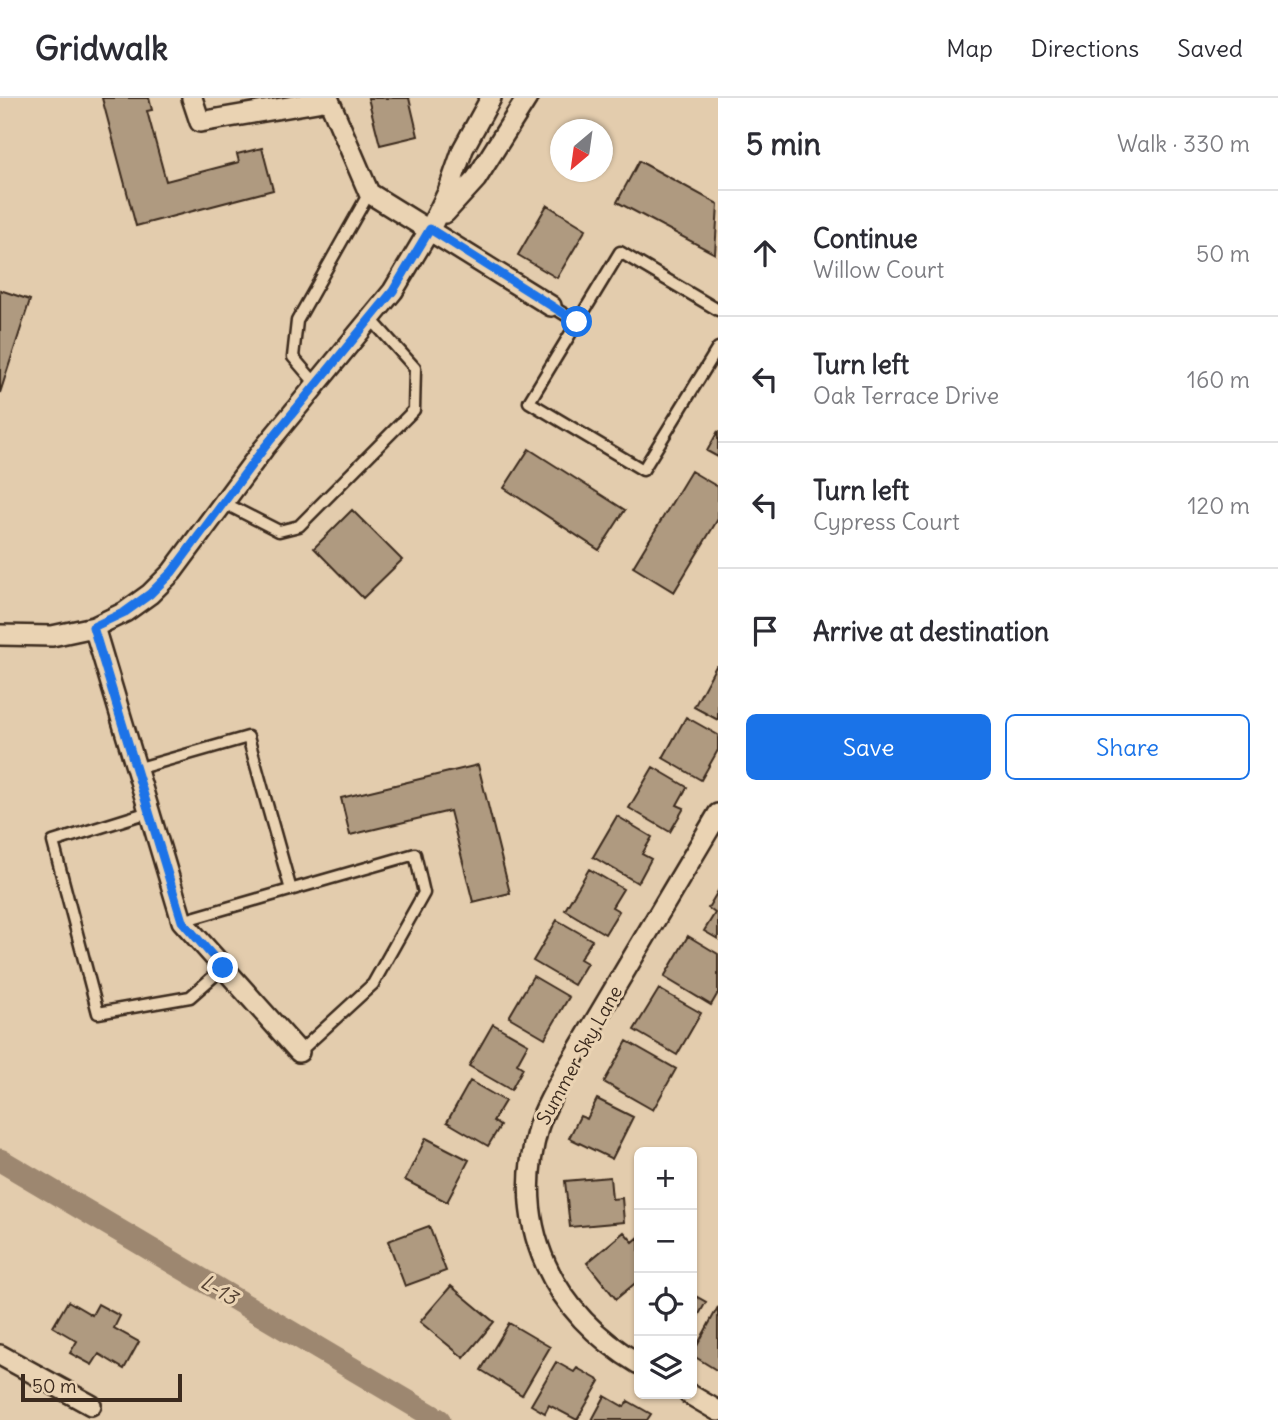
<!DOCTYPE html>
<html lang="en">
<head>
<meta charset="utf-8">
<style>
  body { margin:0; font-family:Delius,sans-serif; background:#f2f2f3; color:#2b2b33 }
  .controls { position:absolute; right:21px; bottom:21px; display:grid; overflow:hidden; border-radius:10px; box-shadow:0 2px 5px #0004 }
  .controls button { width:63px; height:63px; display:grid; place-items:center; padding:0; border:0; border-bottom:2px solid #e1e1e2; background:#fff; color:#2b2b33; font:35px sans-serif }
  .compass { position:absolute; left:550px; top:21px; width:63px; height:63px; border-radius:50%; background:#fff; box-shadow:0 2px 5px #0004; rotate:209deg }
  .scale { position:absolute; left:21px; bottom:18px; width:161px; box-sizing:border-box; padding-left:7px; border:4px solid #3b2a1e; border-top:0; font-size:19px; line-height:24px; white-space:nowrap; color:#3b2a1e; -webkit-text-stroke:5px #ead3b3; paint-order:stroke }
  .stop { position:absolute; width:21px; height:21px; margin:-16px; border:5px solid #1a73e8; border-radius:50%; background:#fff }
  .stop.end { background:#1a73e8; border-color:#fff; box-shadow:0 2px 7px #0008 }
  .list { margin:0; padding:0; list-style:none }
  h2 { display:flex; justify-content:space-between; align-items:center; height:91px; margin:0; padding:0 28px; font-size:30px }
  h2 small { font-size:23px; font-weight:400; color:#7c7c81 }
  .list li { display:grid; grid-template-columns:46px 1fr auto; gap:21px; align-items:center; box-sizing:border-box; height:126px; padding:0 28px; border-top:2px solid #e1e1e2 }
  .list b { display:block; font-size:26px; white-space:nowrap }
  .list p { margin:0; font-size:23px; white-space:nowrap; color:#7c7c81 }
  .list em { font-size:23px; font-style:normal; color:#7c7c81 }
  .actions { display:flex; gap:14px; padding:21px 28px }
  .actions a { flex:1; padding:16px 0; border:2px solid #1a73e8; border-radius:10px; text-align:center; font-size:24px; color:#1a73e8 }
  .actions .main { background:#1a73e8; color:#fff }
  .icon { flex:none; width:38px; height:38px; fill:none; stroke:currentColor; stroke-width:2; stroke-linecap:round; stroke-linejoin:round }
  .map { position:relative; flex:none; width:718px; height:1322px; overflow:hidden }
  header { display:flex; align-items:center; gap:42px; box-sizing:border-box; height:98px; padding:0 35px; background:#fff; border-bottom:2px solid #e1e1e2 }
  header strong { font-size:33px }
  nav { display:flex; gap:38px; margin-inline-start:auto; font-size:24px }
  main { display:flex }
  aside { flex:1; background:#fff }
  .map>svg:first-child { display:block }
</style>
</head>
<body>
<header>
<strong>Gridwalk</strong>
<nav><a>Map</a><a>Directions</a><a>Saved</a></nav>
</header>
<main>
<div class="map">
<svg width="718" height="1322" viewBox="0 0 718 1322">
  <rect width="100%" height="100%" fill="#e3ccad"/>
  <filter id="ink" filterUnits="userSpaceOnUse"><feTurbulence type="fractalNoise" baseFrequency=".0143" numOctaves="2"/><feDisplacementMap in="SourceGraphic" scale="14" xChannelSelector="R" yChannelSelector="G"/><feConvolveMatrix kernelMatrix="1 2 1 2 8 2 1 2 1" color-interpolation-filters="sRGB"/></filter>
  <g filter="url(#ink)">
    <g fill="none" stroke-linecap="round" stroke-linejoin="round">
      <path stroke="#9d8770" stroke-width="23" d="M0,1062l439,260"/>
    </g>
    <path fill="#af9a80" stroke="#3b2a1e" stroke-width="2" d="M102,0h47l3,12 -5,1 19,70 73,-19 -2,-8 25,-6 11,42 -137,36z
      M368,0h41l9,38 -38,9z
      M639,63l79,43 -3,50 -98,-52z
      M547,107l39,24 -29,49 -39,-23z
      M0,192l30,10 -30,93z
      M718,333v26l-11,-6z
      M529,351l96,61 -26,40 -95,-62z
      M691,373l27,16v32l-44,73 -41,-25z
      M352,412l50,50 -39,38 -49,-50z
      M716,568l2,1v53l-24,-13z
      M686,619l32,18v15l-17,30 -38,-22z
      M478,667l32,128 -37,9 -23,-91 -100,24 -9,-37z
      M653,669l34,20 -10,18 7,3 -14,24 -41,-24z
      M617,718l35,21 -10,17 9,5 -13,24 -45,-26z
      M589,771l34,20 -11,18 7,4 -14,23 -40,-24z
      M718,793v48l-14,-8 11,-18 -7,-5z
      M557,822l35,20 -12,19 7,4 -13,22 -41,-24z
      M688,838l30,18v39l-7,12 -47,-28z
      M533,878l36,21 -24,41 -36,-21z
      M659,891l42,24 -24,42 -43,-25z
      M493,926l35,20 -11,20 6,4 -12,22 -42,-24z
      M627,943l49,28 -23,41 -49,-28z
      M470,983l35,20 -12,20 7,5 -12,20 -41,-24z
      M597,1001l36,18 -21,42 -43,-21 11,-22 7,3z
      M426,1040l43,22 -22,42 -42,-22z
      M610,1079l2,22 10,-1 2,24 -54,5 -5,-46z
      M429,1128l17,45 -41,15 -17,-45z
      M624,1134l9,10 6,-5v43l-23,19 -29,-36z
      M451,1188l43,36 -30,36 -44,-36z
      M692,1196l14,8 -14,25z
      M68,1203l24,14 6,-11 22,12 -6,12 25,14 -15,27 -25,-15 -7,11 -22,-12 7,-12 -24,-14z
      M718,1209v64l-26,-16z
      M509,1225l41,24 -28,48 -41,-25z
      M556,1264l18,10 3,-4 23,13 -23,39 -28,-15 -4,8 -14,-8z
      M605,1298l19,11 4,-6 23,13 -4,6h-55z"/>
    <g fill="none" stroke-linecap="round" stroke-linejoin="round">
      <defs>
        <path id="lane" d="M551,208l26,16
          M718,212l-98,-58 -91,150 114,68 75,-122
          M316,286l-23,-27 4,-36 72,-128
          M224,405l55,28 20,-5 115,-116 1,-42 -44,-49
          M136,671l112,-32 43,153
          M149,714l-96,30 45,171 92,-16 33,-29
          M182,823l233,-67 9,39 -51,91 -74,68"/>
        <path id="street" d="M192,0l8,24 129,-22 40,93 182,113
          M445,115l31,-34 51,-81
          M94,529l88,294 117,131
          M0,537l52,1 42,-9 31,-15 25,-18 22,-22 92,-124 129,-157 37,-62 18,-37 15,-43 28,-51
          M0,1257l91,50
          M639,1266c-86,-51 -129,-136 -101,-236 6,-20 18,-39 28,-58l152,-256
          M689,1296l29,17"/>
      </defs>
      <use href="#lane" stroke="#3b2a1e" stroke-width="15"/>
      <use href="#street" stroke="#3b2a1e" stroke-width="24"/>
      <use href="#lane" stroke="#ead3b3" stroke-width="10"/>
      <use href="#street" stroke="#ead3b3" stroke-width="19"/>
    </g>
  </g>
  <g fill="none" stroke-linecap="round" stroke-linejoin="round" filter="url(#ink)">
    <path stroke="#1a73e8" stroke-width="9" d="M223,870l-41,-47 -89,-294 32,-15 25,-18 22,-22 92,-124 129,-157 37,-62 147,93"/>
  </g>
  <g text-anchor="middle" stroke-width="6" stroke-linejoin="round" paint-order="stroke">
    <g font-size="19" fill="#3b2a1e" stroke="#ead3b3">
      <text transform="translate(579 957) rotate(-61)" y="7">Summer Sky Lane</text>
    </g>
    <g font-size="21" font-style="italic" fill="#544132" stroke="#ead3b3">
      <text transform="translate(219 1192) rotate(31)" y="7">L-13</text>
    </g>
  </g>
</svg>
<div class="controls">
<button>+</button>
<button>−</button>
<button><svg class="icon" aria-label="locate" viewBox="0 0 24 24"><circle cx="12" cy="12" r="6"/><path d="M12 2v4M12 18v4M2 12h4M18 12h4"/></svg></button>
<button><svg class="icon" aria-label="layers" viewBox="0 0 24 24"><path d="M12 4l9 5-9 5-9-5zM3 14l9 5 9-5"/></svg></button>
</div>
<svg class="compass" viewBox="-18 -18 36 36"><path d="M0-13l5 13h-10z" fill="#e53935"/><path d="M0 13l5-13h-10z" fill="#7c7c81"/></svg>
<div class="scale">50 m</div>
<div class="stop" style="left:577px;top:224px"></div>
<div class="stop end" style="left:223px;top:870px"></div>
</div>
<aside>
<h2>5 min<small>Walk · 330 m</small></h2>
<ul class="list">
<li><svg class="icon" aria-label="ahead" viewBox="0 0 24 24"><path d="M12 20V5M6 11l6-6 6 6"/></svg><div><b>Continue</b><p>Willow Court</p></div><em>50 m</em></li>
<li><svg class="icon" aria-label="left" viewBox="0 0 24 24"><path d="M17 20v-9H6M10 6l-5 5 5 5"/></svg><div><b>Turn left</b><p>Oak Terrace Drive</p></div><em>160 m</em></li>
<li><svg class="icon" aria-label="left" viewBox="0 0 24 24"><path d="M17 20v-9H6M10 6l-5 5 5 5"/></svg><div><b>Turn left</b><p>Cypress Court</p></div><em>120 m</em></li>
<li><svg class="icon" aria-label="arrive" viewBox="0 0 24 24"><path d="M6 21V4h12l-3 4 3 4H6"/></svg><div><b>Arrive at destination</b></div></li>
</ul>
<div class="actions"><a class="main">Save</a><a>Share</a></div>
</aside>
</main>
</body>
</html>
